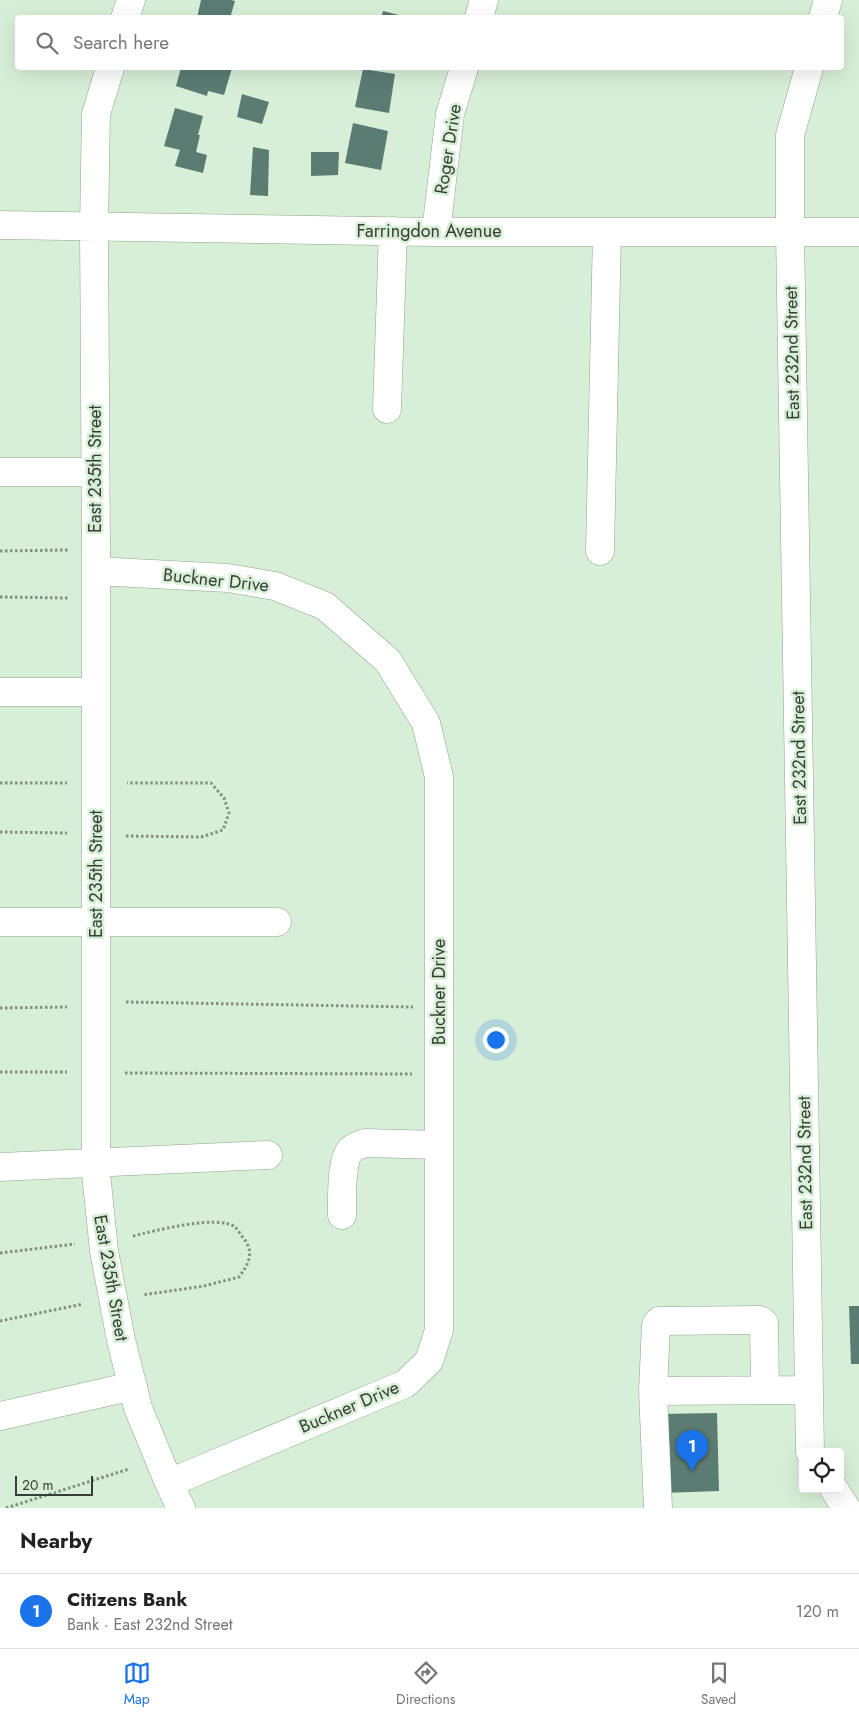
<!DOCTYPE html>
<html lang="en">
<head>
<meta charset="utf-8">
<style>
  body { margin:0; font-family:Jost,sans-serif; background:#f2f2f2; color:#222 }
  .controls { position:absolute; right:15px; bottom:15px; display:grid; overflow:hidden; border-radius:5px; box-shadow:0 5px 20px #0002 }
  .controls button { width:45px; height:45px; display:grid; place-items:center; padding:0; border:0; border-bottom:1px solid #e0e0e0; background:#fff; color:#222; font:25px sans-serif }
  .scale { position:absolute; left:15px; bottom:12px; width:78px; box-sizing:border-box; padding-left:5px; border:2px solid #363f35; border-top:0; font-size:14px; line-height:18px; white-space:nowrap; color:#363f35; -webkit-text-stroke:4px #d8efd7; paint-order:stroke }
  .you { position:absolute; left:495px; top:1039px; width:18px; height:18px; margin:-12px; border:4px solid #fff; border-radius:50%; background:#1a73e8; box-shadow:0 0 0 8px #1a73e833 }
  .badge { display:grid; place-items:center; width:32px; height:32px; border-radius:50%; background:#1a73e8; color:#fff; font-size:16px; font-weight:700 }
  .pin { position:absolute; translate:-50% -41px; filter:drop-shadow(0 1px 2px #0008) }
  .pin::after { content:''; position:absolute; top:26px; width:18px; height:15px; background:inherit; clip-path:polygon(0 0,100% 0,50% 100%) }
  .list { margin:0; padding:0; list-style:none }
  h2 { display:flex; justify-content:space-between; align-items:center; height:65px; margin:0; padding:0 20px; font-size:21px }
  h2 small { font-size:16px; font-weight:400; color:#767676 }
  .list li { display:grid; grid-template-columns:32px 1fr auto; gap:15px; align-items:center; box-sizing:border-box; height:75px; padding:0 20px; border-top:1px solid #e0e0e0 }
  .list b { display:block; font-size:19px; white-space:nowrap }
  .list p { margin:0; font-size:16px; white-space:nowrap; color:#767676 }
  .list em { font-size:16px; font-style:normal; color:#767676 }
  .icon { flex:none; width:28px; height:28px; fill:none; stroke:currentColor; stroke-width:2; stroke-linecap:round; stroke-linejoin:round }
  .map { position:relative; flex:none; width:859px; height:1508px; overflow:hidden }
  .search { position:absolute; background:#fff; box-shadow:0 5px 20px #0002; left:15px; right:15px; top:15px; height:55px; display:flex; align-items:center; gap:12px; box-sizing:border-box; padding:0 18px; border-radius:5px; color:#767676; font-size:19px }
  .sheet { height:140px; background:#fff }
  nav { display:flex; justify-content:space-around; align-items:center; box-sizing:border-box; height:70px; border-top:1px solid #e0e0e0; background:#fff; font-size:14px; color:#767676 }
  nav a { display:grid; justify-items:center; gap:2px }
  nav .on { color:#1a73e8 }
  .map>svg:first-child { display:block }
</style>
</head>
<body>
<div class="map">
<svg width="859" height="1508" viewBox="0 0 859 1508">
  <rect width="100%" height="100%" fill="#d8efd7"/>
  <path fill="#5b7c73" d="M201,0h30l4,1 -5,17h-33z
    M383,11l24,6v1h-26z
    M181,68h51l-8,27 -16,-4 -1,5 -31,-10z
    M363,69l32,5 -6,39 -34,-6z
    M242,94l27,8 -7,22 -25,-7z
    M175,108l28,8 -5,19h2l-4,17 11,3 -4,18 -28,-7 5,-16 -16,-4z
    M353,123l35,8 -7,39 -36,-7z
    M253,147l16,3 -1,46 -18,-1z
    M311,152h28l-1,23 -27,1z
    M849,1306h10v58h-8z
    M717,1413l2,78 -56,2 -2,-79z"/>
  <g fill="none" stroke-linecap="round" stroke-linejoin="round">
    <defs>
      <path id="minor" d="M125,18l6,-18
        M479,18l5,-18
        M823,18l5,-18
        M110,68l-14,46 -2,113 2,325v621l8,78 17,89 17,68 31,75 12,25
        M809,68l-19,67v97l20,1220
        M0,225l436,7h423
        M436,232l14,-118 14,-46
        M387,409l6,-178
        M0,472h95
        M600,551l7,-319
        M96,571l132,7 47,8 50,20 63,55 38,62 13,54v553l-10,31 -24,23 -236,99
        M0,692h96
        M0,922h277
        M0,1167l268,-12
        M342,1215c0,-15 -1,-51 7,-63 3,-5 10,-7 16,-9l74,2
        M653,1391l155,-1
        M0,1416l133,-30
        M834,1489l12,19
        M658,1508l-5,-117 3,-66 3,-4 101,-1 4,3 1,67"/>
    </defs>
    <use href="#minor" stroke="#8ea38d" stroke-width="29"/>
    <path stroke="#819080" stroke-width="3" stroke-dasharray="2.5 2.5" stroke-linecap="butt" d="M0,551l68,-1
      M0,597l68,1
      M0,783h67
      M0,832l67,1
      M126,836l75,1 22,-7 6,-17 -5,-15 -13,-15h-84
      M126,1002l287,5
      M0,1008l67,-1
      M0,1072h67
      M125,1073l287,1
      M133,1236c21,-5 85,-22 102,-9 3,3 6,8 9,12 11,14 4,26 -5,38l-35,9 -62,9
      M0,1253l75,-9
      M0,1321l83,-17
      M6,1508l123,-39"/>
    <use href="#minor" stroke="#fff" stroke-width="28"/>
  </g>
  <g text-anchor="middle" stroke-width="5" stroke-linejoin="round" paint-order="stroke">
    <g font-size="18" fill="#363f35" stroke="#d8efd7">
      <text transform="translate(448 149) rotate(-81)" y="6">Roger Drive</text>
      <text x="429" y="237">Farringdon Avenue</text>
      <text transform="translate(792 353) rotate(-91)" y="6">East 232nd Street</text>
      <text transform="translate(95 469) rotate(-90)" y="6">East 235th Street</text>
      <text transform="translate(216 580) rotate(6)" y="6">Buckner Drive</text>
      <text transform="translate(799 758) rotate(-91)" y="6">East 232nd Street</text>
      <text transform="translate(96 874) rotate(-90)" y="6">East 235th Street</text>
      <text transform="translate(439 992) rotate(-90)" y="6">Buckner Drive</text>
      <text transform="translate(805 1163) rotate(-91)" y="6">East 232nd Street</text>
      <text transform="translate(111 1278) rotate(80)" y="6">East 235th Street</text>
      <text transform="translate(349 1407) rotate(-23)" y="6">Buckner Drive</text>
    </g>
  </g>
</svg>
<div class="controls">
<button><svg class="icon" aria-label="locate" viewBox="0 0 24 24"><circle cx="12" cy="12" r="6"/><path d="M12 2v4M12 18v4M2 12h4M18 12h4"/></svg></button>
</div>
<div class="scale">20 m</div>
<div class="you"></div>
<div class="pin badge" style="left:692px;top:1471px">1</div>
<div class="search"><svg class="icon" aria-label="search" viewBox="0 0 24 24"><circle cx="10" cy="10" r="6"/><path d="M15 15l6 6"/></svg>Search here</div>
</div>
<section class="sheet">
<h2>Nearby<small></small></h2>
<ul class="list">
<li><span class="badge">1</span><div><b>Citizens Bank</b><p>Bank · East 232nd Street</p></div><em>120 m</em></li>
</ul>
</section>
<nav>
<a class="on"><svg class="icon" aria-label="map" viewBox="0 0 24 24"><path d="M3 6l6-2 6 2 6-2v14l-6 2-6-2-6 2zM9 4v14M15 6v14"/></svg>Map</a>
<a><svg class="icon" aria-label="directions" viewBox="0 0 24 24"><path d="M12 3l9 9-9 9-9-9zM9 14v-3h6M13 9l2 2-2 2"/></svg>Directions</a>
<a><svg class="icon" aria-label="saved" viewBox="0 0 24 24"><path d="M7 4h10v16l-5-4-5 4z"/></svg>Saved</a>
</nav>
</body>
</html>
